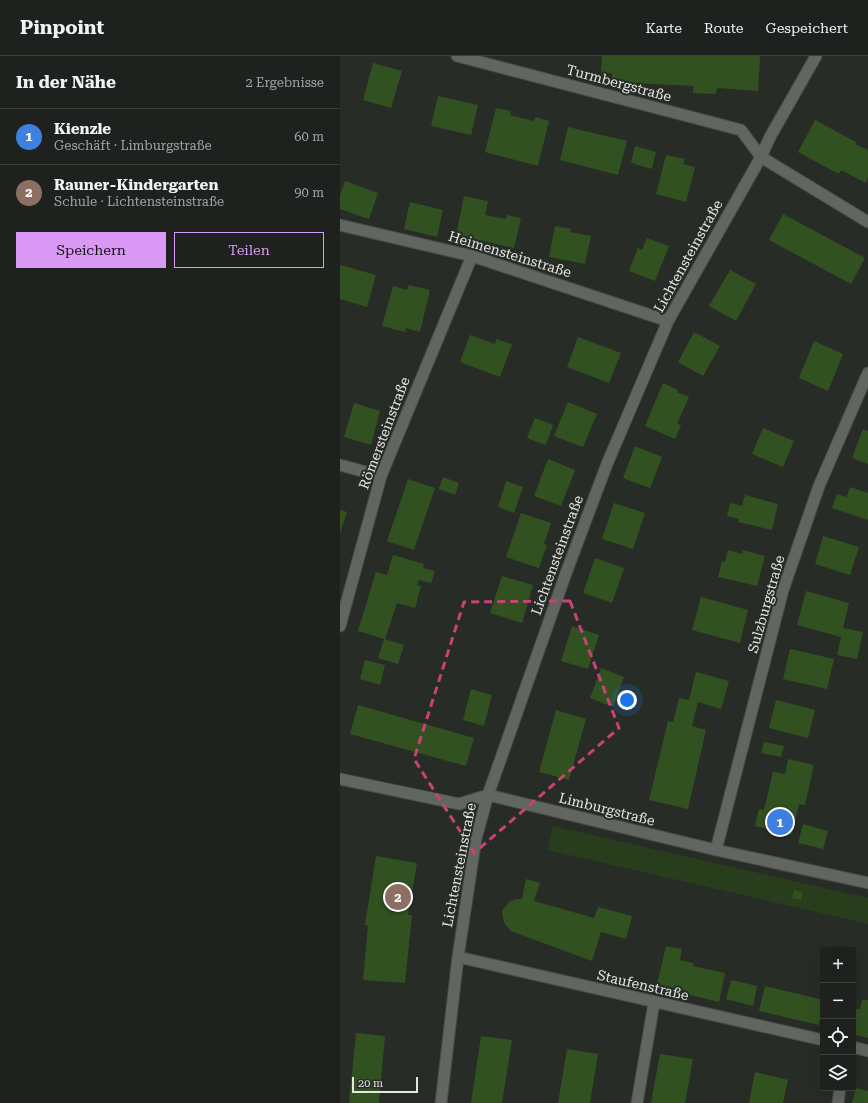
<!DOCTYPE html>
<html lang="de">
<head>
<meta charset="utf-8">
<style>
  body { margin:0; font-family:"Roboto Serif",serif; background:#2b2e2a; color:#f1f3f6 }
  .controls { position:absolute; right:12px; bottom:12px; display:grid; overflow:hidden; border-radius:0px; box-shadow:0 4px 16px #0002 }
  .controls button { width:36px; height:36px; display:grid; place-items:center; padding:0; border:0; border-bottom:1px solid #3c3e3b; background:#1e211d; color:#f1f3f6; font:20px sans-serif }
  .scale { position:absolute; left:12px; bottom:10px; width:66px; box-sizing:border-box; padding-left:4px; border:2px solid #e3e6e2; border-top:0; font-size:11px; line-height:14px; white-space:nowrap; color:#e3e6e2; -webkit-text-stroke:3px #282c27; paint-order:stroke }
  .you { position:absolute; left:287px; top:644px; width:14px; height:14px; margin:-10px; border:3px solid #fff; border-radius:50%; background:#1a73e8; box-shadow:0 0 0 6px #1a73e833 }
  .badge { display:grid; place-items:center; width:26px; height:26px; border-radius:50%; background:#db99f6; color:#fff; font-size:13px; font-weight:700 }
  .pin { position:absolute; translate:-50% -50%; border:2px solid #fff; box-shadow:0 1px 4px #0006 }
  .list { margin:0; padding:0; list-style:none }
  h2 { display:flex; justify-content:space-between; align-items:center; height:52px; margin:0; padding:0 16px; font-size:17px }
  h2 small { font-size:13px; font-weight:400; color:#a1a3a4 }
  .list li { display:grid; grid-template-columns:26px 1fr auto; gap:12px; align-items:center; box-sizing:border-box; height:56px; padding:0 16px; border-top:1px solid #3c3e3b }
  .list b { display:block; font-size:15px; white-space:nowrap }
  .list p { margin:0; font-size:13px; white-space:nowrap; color:#a1a3a4 }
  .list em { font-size:13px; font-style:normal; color:#a1a3a4 }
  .actions { display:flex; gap:8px; padding:12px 16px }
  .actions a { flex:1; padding:9px 0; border:1px solid #db99f6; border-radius:0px; text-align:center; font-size:14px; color:#db99f6 }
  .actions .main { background:#db99f6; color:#111 }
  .icon { flex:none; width:22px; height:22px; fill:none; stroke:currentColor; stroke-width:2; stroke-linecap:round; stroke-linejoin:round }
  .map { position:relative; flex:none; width:528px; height:1047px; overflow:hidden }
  header { display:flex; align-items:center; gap:24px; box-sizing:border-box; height:56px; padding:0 20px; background:#1e211d; border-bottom:1px solid #3c3e3b }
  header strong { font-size:19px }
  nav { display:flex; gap:22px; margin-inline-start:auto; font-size:14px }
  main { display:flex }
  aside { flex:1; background:#1e211d }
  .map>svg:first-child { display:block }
</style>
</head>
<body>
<header>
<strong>Pinpoint</strong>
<nav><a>Karte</a><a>Route</a><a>Gespeichert</a></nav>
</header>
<main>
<aside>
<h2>In der Nähe<small>2 Ergebnisse</small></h2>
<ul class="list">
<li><span class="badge" style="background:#3f7fe0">1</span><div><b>Kienzle</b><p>Geschäft · Limburgstraße</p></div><em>60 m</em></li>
<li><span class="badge" style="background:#8d6e63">2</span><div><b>Rauner-Kindergarten</b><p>Schule · Lichtensteinstraße</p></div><em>90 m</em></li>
</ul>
<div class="actions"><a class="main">Speichern</a><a>Teilen</a></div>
</aside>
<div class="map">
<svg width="528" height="1047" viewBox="0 0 528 1047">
  <rect width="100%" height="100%" fill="#282c27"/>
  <path fill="#273d1b" d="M213,770l315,72v26l-321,-74z"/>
  <path fill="#325121" d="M262,0h158l-2,35 -41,-3 -1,6 -23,-1v-7l-60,-3v4l-21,-6v-8h-11z
    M33,7l29,8 -11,37 -28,-8z
    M98,40l40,9 -7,30 -40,-9z
    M156,52l15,3 -1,4 24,6 1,-4 14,4 -11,45 -53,-14z
    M475,64l41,22 -1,2 13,6v28l-2,5 -25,-13 -2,4 -41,-22z
    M228,71l59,14 -9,34 -58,-15z
    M295,90l21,6 -4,17 -21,-6z
    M326,99l19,4 -2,5 12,3 -9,35 -30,-8z
    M5,125l33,12 -9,26 -29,-10v-14z
    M124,140l24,5 -3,14 21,4 1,-4 14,3 -7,30 -35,-8 -1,6 -23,-5z
    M70,146l33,8 -6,27 -33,-8z
    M443,158l82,44 -14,26 -82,-44z
    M215,170l16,3 -1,3 21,4 -6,28 -36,-7z
    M307,182l22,8 -14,35 -26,-10 9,-23 4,2z
    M0,209l36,10 -9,32 -27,-8z
    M390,214l26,14 -20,37 -27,-15z
    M69,229l21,5 -10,42 -14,-4 -1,4 -23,-6 11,-40 14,4z
    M354,276l26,14 -17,30 -25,-14z
    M130,279l25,9 1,-5 16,5 -12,33 -40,-15z
    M238,281l43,16 -12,30 -42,-16z
    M474,285l29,13 -15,37 -29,-13z
    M323,327l15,7 -1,2 12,5 -12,27 4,1 -6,14 -30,-13z
    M228,346l29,12 -14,33 -29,-11z
    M14,347l26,8 -9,34 -27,-8z
    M195,362l18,7 -7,20 -19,-7z
    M423,372l31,13 -11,26 -31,-13z
    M523,373l5,2v33l-16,-6z
    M295,390l27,11 -12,31 -27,-10z
    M208,403l27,11 -14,36 -27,-10z
    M103,421l16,6 -4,12 -16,-6z
    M68,423l27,9 -21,62 -27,-9z
    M166,425l17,6 -9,26 -16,-6z
    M510,431l18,6v27l-36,-12 5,-14 10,3z
    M405,439l33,9 -6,26 -34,-8 1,-3 -12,-3 3,-13 12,3z
    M274,447l31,10 -12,36 -31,-10z
    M0,454l7,2 -7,21z
    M181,457l30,10 -7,21 3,1 -8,23 -33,-11z
    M483,480l36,11 -9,28 -35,-11z
    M388,494l14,4 1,-4 22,6 -8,30 -39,-9 4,-16 3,1z
    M53,499l31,9 -1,4 12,3 -4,12 -12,-3 -2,5 4,1 -6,22 -18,-5 -12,36 19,6 -6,19 -20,-6 6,-19 -26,-8 18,-59 11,3z
    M255,502l29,10 -12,35 -29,-10z
    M162,520l31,9 -11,38 -32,-10z
    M466,535l43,12 -6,25 20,4 -6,27 -20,-4 4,-18 -44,-12z
    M361,541l47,13 -8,33 -48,-13z
    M232,570l27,9 -11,34 -27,-8z
    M450,593l44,10 -7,30 -44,-10z
    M25,604l20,5 -5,20 -20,-6z
    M261,612l23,9 -11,30 -23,-9z
    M356,616l33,9 -8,28 -23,-7 -6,24 14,4 -18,79 -39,-9 19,-79 5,1 6,-24 10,2z
    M131,633l21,6 -8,31 -21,-6z
    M436,644l39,10 -7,28 -39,-10z
    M18,649l116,33 -8,28 -116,-32z
    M216,654l30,9 -17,61 -30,-8z
    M424,686l20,4 -3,11 -20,-4z
    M448,703l26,6 -9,40 -6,-1 -7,31 -37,-9 4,-17 5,1 9,-38 12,2z
    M463,768l25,7 -5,18 -25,-6z
    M36,800l41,7 -9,52h4l-7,68 -42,-3 5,-55h-3z
    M186,823l14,4 -6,18 60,17 4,-11 34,9 -6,23 -25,-7 -9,29 -81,-30 -7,-8 -2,-12 7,-9 7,-3h6z
    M454,834l9,2 -2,8 -9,-2z
    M326,890l16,3 -2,11 13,3v3l32,7 -6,29 -33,-8 1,-3 -30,-7z
    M391,924l26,6 -4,20 -27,-7z
    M425,930l58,14 -4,25 -60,-14z
    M522,944h6v38l-15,-4v-25h7z
    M16,977l29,3 -6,67h-30z
    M141,980l31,4 -10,63h-31z
    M227,993l31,5 -8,49h-32z
    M320,998l33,5 -8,44h-34z
    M415,1016l33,8 -5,23h-34z
    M516,1032l12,3v12h-16z"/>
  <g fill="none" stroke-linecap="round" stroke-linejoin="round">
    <defs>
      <path id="minor" d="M117,0l284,74 20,27 107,65
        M0,169l132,31 196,65
        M0,409l41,11
        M0,570l41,-150 91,-220
        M0,723l119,25 29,-9 228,55 152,33
        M376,794l67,-260 36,-104 49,-113
        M118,901l365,83
        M513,991l15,4
        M101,1047l17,-146 18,-119 12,-43 78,-222 41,-109 61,-143 93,-164 9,-20 46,-81
        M297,1047l17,-100
        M498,1047l2,-15"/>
    </defs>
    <use href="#minor" stroke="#484b47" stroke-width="13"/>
    <use href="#minor" stroke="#626660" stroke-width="11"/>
  </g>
  <path fill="none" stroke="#c94176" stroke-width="3" stroke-dasharray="8 5" stroke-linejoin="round" d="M230,545l49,127 -145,125 -60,-94 50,-157z"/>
  <g text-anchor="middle" stroke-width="4" stroke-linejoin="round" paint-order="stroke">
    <g font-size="14" fill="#e3e6e2" stroke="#282c27">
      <text transform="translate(279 27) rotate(15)" y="5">Turmbergstraße</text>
      <text transform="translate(170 198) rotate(17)" y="5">Heimensteinstraße</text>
      <text transform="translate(348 200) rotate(-61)" y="5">Lichtensteinstraße</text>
      <text transform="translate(44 377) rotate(-69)" y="5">Römersteinstraße</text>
      <text transform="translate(217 499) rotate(-70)" y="5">Lichtensteinstraße</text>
      <text transform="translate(426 548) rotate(-74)" y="5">Sulzburgstraße</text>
      <text transform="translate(267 753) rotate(14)" y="5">Limburgstraße</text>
      <text transform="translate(119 809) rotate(-79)" y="5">Lichtensteinstraße</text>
      <text transform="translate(303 929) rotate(13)" y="5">Staufenstraße</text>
    </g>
  </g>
</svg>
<div class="controls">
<button>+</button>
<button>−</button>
<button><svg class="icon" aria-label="locate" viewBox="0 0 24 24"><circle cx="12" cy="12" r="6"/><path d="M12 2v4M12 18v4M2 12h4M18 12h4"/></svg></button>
<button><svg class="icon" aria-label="layers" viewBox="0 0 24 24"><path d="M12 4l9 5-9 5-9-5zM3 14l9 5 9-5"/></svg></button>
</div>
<div class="scale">20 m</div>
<div class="you"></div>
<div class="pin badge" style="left:440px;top:766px;background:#3f7fe0">1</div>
<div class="pin badge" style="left:58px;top:841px;background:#8d6e63">2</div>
</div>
</main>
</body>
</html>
